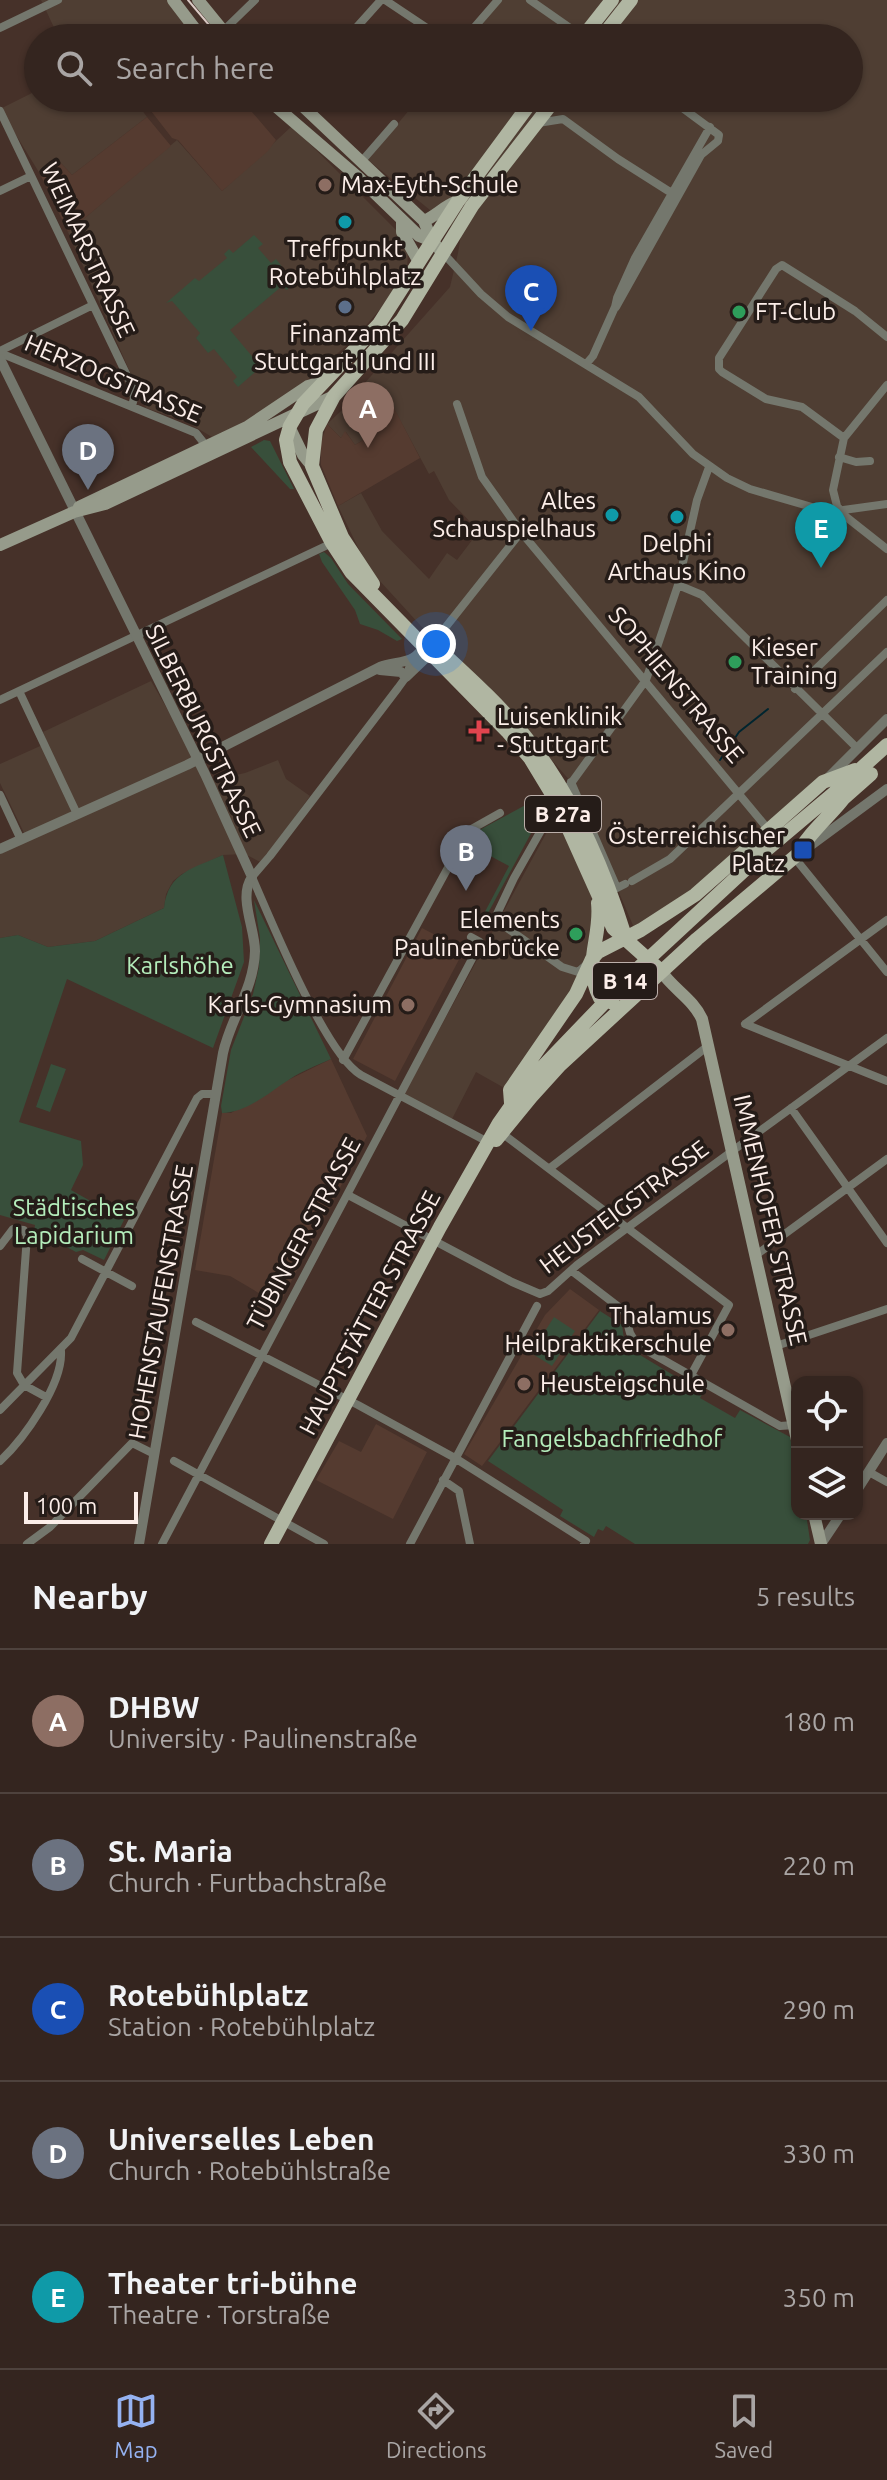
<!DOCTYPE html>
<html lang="en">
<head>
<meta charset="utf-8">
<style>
	:root { --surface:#34251f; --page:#3f312c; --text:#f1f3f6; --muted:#a9a5a4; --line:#4e423d; --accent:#95b2f1 }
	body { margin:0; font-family:Ubuntu,sans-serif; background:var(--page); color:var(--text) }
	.controls { position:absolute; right:24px; bottom:24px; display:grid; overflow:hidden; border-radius:16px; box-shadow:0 2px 6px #0004 }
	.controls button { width:72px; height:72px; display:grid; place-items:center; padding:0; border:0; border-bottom:2px solid var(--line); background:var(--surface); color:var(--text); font:40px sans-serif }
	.scale { position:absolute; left:24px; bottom:20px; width:114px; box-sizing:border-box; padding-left:8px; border:4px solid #fceee9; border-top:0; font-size:22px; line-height:28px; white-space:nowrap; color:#fceee9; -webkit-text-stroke:6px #251c18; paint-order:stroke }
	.you { position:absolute; left:436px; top:644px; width:28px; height:28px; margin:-20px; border:6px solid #fff; border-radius:50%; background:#1a73e8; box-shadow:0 0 0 12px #1a73e833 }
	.badge { display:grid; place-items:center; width:52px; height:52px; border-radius:50%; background:var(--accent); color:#fff; font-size:26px; font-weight:700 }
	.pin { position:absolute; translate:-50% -66px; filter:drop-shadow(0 2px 4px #0008) }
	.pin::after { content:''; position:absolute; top:42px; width:28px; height:24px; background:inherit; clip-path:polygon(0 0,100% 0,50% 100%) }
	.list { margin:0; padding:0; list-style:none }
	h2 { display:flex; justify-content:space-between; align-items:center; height:104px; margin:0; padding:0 32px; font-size:34px }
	h2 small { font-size:26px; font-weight:400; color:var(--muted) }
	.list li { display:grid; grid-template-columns:52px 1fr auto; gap:24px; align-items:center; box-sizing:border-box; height:144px; padding:0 32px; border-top:2px solid var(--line) }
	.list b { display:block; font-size:30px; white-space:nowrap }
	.list p { margin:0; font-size:26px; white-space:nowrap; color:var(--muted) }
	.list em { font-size:26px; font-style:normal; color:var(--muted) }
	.icon { flex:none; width:44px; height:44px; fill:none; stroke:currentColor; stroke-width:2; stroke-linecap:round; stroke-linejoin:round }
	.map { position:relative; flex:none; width:887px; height:1544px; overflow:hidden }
	.search { position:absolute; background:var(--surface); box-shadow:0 2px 6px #0004; left:24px; right:24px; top:24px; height:88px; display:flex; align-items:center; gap:20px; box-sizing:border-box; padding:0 28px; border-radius:44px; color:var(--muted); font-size:30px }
	.sheet { height:824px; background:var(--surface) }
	nav { display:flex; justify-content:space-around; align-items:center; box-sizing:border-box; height:112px; border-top:2px solid var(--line); background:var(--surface); font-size:22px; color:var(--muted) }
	nav a { display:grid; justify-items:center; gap:4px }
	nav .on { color:var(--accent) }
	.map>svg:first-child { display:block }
	.commercial { fill:#4f3e33 }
	.built { fill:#553b30 }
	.green { fill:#384f3b }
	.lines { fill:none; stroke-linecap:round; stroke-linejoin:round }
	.stream { stroke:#00252f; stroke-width:2 }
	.minor { stroke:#74776d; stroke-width:8 }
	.tertiary { stroke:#74776d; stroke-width:10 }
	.secondary { stroke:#969b8b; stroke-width:12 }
	.primary { stroke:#b0b6a2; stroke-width:14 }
	.tram { stroke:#dacac5; stroke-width:2 }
	.education-dot { fill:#8d6e63; stroke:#251c18; stroke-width:3 }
	.culture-dot { fill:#0f9aa8; stroke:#251c18; stroke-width:3 }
	.service-dot { fill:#5c6f8a; stroke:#251c18; stroke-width:3 }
	.leisure-dot { fill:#2e9e5b; stroke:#251c18; stroke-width:3 }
	.health-dot { fill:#e0444e; stroke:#251c18; stroke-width:3 }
	.transit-dot { fill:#1a4fb4; stroke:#251c18; stroke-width:3 }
	.labels { text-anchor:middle; stroke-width:7; stroke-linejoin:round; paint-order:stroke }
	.shield { fill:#251c18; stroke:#bcafaa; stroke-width:2 }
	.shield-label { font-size:22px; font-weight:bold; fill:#fceee9 }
	.poi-label { font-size:24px; fill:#fceee9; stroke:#251c18; text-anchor:start }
	.street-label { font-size:24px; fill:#fceee9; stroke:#251c18 }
	.park-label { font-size:24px; fill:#b4edbb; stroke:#251c18 }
</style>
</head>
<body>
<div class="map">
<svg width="887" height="1544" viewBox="0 0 887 1544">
	<rect width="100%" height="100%" fill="#463129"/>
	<path class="commercial" d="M41,0h132l23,33 -6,5h-131z
		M500,0h387v713l-54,54 -141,125 -57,38 -63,-147 -45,-51 -85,-83 -74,-81 -30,-62 23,-13 21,38 47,48 18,-26 10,7 22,-29 -30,-31 -15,-29 -5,3 -35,-65 -6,2 -14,-18 7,20 -12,4 -11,10 7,12 -10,6 -9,-13 -5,6 -14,-14 28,-26 8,-13 87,-98 8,-34 3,-18 -93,-75 51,-62h430v-60h-380z
		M38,90v8h95l14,19 -75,58 -14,-15 -18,14 -40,-65z
		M292,126l105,105 11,23 -1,15 -25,38 -27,31 -65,57 -67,39 -11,3 -25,-15 -41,-14 -78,-176 109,-92 45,51z
		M151,681l58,100 36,-8 33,-13 8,19 24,17 -48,67 -17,-9 -22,1 -41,19 -9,7 -7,13 -2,14 -69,33 -47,6 -30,-12 -18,3v-91l25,-12 -25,-52v-19l47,-21 -4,-11z
		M560,824l31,71 3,16 -2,28 -19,57 -65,94 -32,-18 -24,47 -48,-25 144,-264z"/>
	<path class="built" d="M141,98h99l36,42 -8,11 -46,40 -44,-51 -6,-2z
		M147,117l24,29 -103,86 -28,-58 18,-14 14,15z
		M378,391l9,20 7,-3 26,50 -82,48 -17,-41v-22l6,-19 14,14 4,-7 10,14 30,-18 -4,-6 3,-2 -10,-27z
		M422,928l42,22 -69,131 -42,-22z
		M331,1059l36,77 -86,165 -7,1 -44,-26 -35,-6 27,-157h9l55,-32z
		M570,1289l29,21 -117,156 -18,-12 81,-139z
		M376,1424l51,28 -34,67 -77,-39 23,-39 22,11z"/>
	<path class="green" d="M254,235l9,9 -5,4 13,15 5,-4 17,22 -6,9 -5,-4 -52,44 31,37 -23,20 -5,-6 4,-4 -23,-28 -6,4 -12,-15 4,-5 -28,-32 -6,2 29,-25 4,3 28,-23 -3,-4 5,-5 4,4z
		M264,440l6,1 24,48h-4l-39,-42z
		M324,552l7,6 17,26 54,55 -5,2 -19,-11 -18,-6 -5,-14 -33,-48 -3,-8z
		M531,802l12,9 -63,117 -3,-1 32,-61 -41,-22 5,-9 -1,-1z
		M223,855l19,72 2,35 -31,86 -146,-69 -48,143 62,19 2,24 -12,25 53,30 -20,40 -21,-10 -7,2 -42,-22 1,-5 -35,-10v-277l18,-3 30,12 47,-6 69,-33c4,-36 30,-40 59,-53z
		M254,900l77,159c-13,6 -29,12 -41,20 -19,12 -43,34 -68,34l-1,-7 10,-56 22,-56 6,-27 1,-29z
		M51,1064l15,5 -16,43 -14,-5z
		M600,1311l22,14 3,21 78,47 -3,5 35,20 5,-8 50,27 7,35v42h9l4,26 -2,4h-173l-29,-18 -3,5 -5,-2 -4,8 -34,-21 3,-6 -75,-49z
		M554,1317l21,14 -23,35 -21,-13z"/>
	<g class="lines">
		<path class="stream" d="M720,760l19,-28 29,-23"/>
		<path class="minor" d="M385,0l57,38
			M530,0l53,37
			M0,28l58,-28
			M223,31l32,-31
			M347,38l34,-38
			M465,38l33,-38
			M0,111l132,275 2,12 -2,8
			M538,123l25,-4 55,40 52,33
			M361,162l33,-38
			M0,191l31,-15
			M443,253l38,41 27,23 131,80 54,57 34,24 23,11 79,23 58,-8
			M616,307l85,-152 17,-14 1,-6 -50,-37
			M0,351l93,-46
			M0,353l196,80 11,14
			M587,363l6,-7 22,-49 2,-9 18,-40 75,-131
			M887,385l-43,53 -11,52 4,16 8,10 42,33
			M457,404l25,73 39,55 247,297
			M844,438l-42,-31 -36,-8 -44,-27 -3,-3v-11l57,-89 6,-4 73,46 32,26
			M839,457l17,5 14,-1
			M678,585l24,10 156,154
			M436,647l5,-14 80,-101
			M412,659l-6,18 -8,11 -128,168 -18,21c19,43 73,177 109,198l127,67
			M795,689l92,-89
			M19,691l58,123
			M0,700l332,-157
			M571,782l46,106 8,-4
			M564,793l82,-113 32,-95 19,-85 12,-33
			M0,795l21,45
			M556,804l-42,74 -18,38 4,7 62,44 16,5 8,-7
			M794,857l93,115
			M632,881l38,-22 217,-207
			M745,1024l142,-104
			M745,1024l142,57
			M343,1060l125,-229 32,-18
			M791,1108l96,135
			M503,1134l226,171 -39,72
			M550,1168l158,-122
			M348,1195l164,87 28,12 8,-3 29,-26 50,-37 260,-190
			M0,1246l13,-17 11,1 3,6 -10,137 7,12 22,12
			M756,1255l131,-96
			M82,1259l50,27
			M572,1271l52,40 6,22 7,12 143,81 14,-1
			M196,1322l162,83 97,53 131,83 -2,3
			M776,1346l111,-37
			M0,1410l71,-72 126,-240 5,-4h14
			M0,1461c24,-22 63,-77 61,-110
			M174,1461l150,83
			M869,1472l18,10
			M443,1480l16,11 11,53
			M27,1544l23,-17 82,-84 22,11
			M162,1544l311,-587 7,-15 -9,-5
			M410,1544l127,-238"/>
		<path class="tertiary" d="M0,359l205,415 47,103c-14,20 3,51 3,74 -1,38 -24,66 -32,102l-84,491
			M380,670l21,2 5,5 24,-23 -3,-15
			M828,778l59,-59
			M0,849l187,-84 193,-98c10,-4 25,-4 33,-9 8,-5 8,-10 17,-12
			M803,851l84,-62
			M857,1490l30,-47
			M821,1544l20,-30"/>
		<path class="secondary" d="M173,0l29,38
			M198,0l31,38
			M266,98l93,80 60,58 13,5
			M294,98l130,123 8,20 11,12
			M402,220v12l17,30
			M424,221c13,-6 20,-15 34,-20
			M288,424l15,31 9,11
			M79,507l168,-80 61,-41 17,-5
			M0,545l74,-33 31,-8 229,-108
			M661,971c12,18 32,28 41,48l95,421
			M814,1514l7,30"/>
		<path class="primary" d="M582,38l30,-38
			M601,38l30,-38
			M534,98l-76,103 -79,123 -76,80 -13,22 -4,14 4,22 42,81 19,29 156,159 23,27 26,43 57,127 48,43
			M373,584l-31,-47 -30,-71 4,-36 18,-34 68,-76 70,-114 84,-108
			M433,644c31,29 64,58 91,91 47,57 79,131 101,201
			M836,805l35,-31
			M598,903c4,35 -16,60 2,95l13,5
			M511,1103l-1,-13 66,-96 16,-35 6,-7 43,-22 54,-35 128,-113 32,-12
			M496,1140l35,-43 29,-32 137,-126 101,-85c7,-17 32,-38 45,-55
			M271,1544l169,-317 59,-104 29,-41 103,-107 133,-123 70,-59 53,-48"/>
		<path class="tram" d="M188,0l32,38
			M278,98l10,9"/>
	</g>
	<g class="education-dot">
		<circle cx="325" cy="185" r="8"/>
		<circle cx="408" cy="1005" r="8"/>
		<circle cx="728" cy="1330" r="8"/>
		<circle cx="524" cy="1384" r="8"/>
	</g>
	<g class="culture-dot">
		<circle cx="345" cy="222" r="8"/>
		<circle cx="612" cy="515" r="8"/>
		<circle cx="677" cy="517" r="8"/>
	</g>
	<circle class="service-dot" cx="345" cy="307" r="8"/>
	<g class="leisure-dot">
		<circle cx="739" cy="312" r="8"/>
		<circle cx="735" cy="662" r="8"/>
		<circle cx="576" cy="934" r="8"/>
	</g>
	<path class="health-dot" d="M475 719h8v8h8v8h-8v8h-8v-8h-8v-8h8z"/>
	<rect class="transit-dot" x="793" y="840" width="20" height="20" rx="4"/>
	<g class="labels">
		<g class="shield">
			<rect x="525" y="796" width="76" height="36" rx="6"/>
			<rect x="593" y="963" width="64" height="36" rx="6"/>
		</g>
		<g class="shield-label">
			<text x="563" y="822">B 27a</text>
			<text x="625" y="989">B 14</text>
		</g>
		<g class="poi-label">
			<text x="341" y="193">Max-Eyth-Schule</text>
			<text x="345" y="257" text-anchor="middle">Treffpunkt<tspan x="345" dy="28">Rotebühlplatz</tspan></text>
			<text x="755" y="320">FT-Club</text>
			<text x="345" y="342" text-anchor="middle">Finanzamt<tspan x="345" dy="28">Stuttgart I und III</tspan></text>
			<text x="596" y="509" text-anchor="end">Altes<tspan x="596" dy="28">Schauspielhaus</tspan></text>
			<text x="677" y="552" text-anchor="middle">Delphi<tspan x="677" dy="28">Arthaus Kino</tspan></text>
			<text x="751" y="656">Kieser<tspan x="751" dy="28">Training</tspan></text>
			<text x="497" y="725">Luisenklinik<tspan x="497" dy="28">- Stuttgart</tspan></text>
			<text x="785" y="844" text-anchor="end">Österreichischer<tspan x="785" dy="28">Platz</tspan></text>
			<text x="560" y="928" text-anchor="end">Elements<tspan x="560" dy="28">Paulinenbrücke</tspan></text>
			<text x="392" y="1013" text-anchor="end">Karls-Gymnasium</text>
			<text x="712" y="1324" text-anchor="end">Thalamus<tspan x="712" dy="28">Heilpraktikerschule</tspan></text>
			<text x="540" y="1392">Heusteigschule</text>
		</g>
		<g class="street-label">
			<text transform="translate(88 250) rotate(65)" y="8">WEIMARSTRASSE</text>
			<text transform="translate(113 379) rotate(23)" y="8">HERZOGSTRASSE</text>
			<text transform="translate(676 685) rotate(50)" y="8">SOPHIENSTRASSE</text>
			<text transform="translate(203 731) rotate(64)" y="8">SILBERBURGSTRASSE</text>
			<text transform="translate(624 1207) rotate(-37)" y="8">HEUSTEIGSTRASSE</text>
			<text transform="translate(770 1220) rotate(77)" y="8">IMMENHOFER STRASSE</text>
			<text transform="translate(304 1234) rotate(-62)" y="8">TÜBINGER STRASSE</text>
			<text transform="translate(161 1302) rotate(-80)" y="8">HOHENSTAUFENSTRASSE</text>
			<text transform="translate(370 1313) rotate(-62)" y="8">HAUPTSTÄTTER STRASSE</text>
		</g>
		<g class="park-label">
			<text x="180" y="974">Karlshöhe</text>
			<text x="74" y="1216">Städtisches<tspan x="74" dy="28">Lapidarium</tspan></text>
			<text x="612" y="1447">Fangelsbachfriedhof</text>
		</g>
	</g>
</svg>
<div class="controls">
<button><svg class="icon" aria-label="locate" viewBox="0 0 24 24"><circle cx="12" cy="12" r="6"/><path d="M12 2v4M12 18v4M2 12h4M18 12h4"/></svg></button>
<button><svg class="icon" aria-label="layers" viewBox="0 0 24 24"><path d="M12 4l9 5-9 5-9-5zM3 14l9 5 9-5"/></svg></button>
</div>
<div class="scale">100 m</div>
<div class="you"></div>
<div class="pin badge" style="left:368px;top:448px;background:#8d6e63">A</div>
<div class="pin badge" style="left:466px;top:891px;background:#6b7280">B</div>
<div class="pin badge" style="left:531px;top:331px;background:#1a4fb4">C</div>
<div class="pin badge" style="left:88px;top:490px;background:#6b7280">D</div>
<div class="pin badge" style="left:821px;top:568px;background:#0f9aa8">E</div>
<div class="search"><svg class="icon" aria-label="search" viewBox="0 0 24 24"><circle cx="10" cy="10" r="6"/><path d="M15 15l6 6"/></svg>Search here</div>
</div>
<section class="sheet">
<h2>Nearby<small>5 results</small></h2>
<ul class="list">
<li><span class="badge" style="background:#8d6e63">A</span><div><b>DHBW</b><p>University · Paulinenstraße</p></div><em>180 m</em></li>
<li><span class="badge" style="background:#6b7280">B</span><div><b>St. Maria</b><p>Church · Furtbachstraße</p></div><em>220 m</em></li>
<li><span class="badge" style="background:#1a4fb4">C</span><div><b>Rotebühlplatz</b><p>Station · Rotebühlplatz</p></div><em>290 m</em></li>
<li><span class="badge" style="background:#6b7280">D</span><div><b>Universelles Leben</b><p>Church · Rotebühlstraße</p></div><em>330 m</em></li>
<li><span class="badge" style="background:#0f9aa8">E</span><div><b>Theater tri-bühne</b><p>Theatre · Torstraße</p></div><em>350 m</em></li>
</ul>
</section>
<nav>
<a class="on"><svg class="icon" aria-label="map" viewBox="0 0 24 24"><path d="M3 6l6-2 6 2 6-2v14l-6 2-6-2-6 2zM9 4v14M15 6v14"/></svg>Map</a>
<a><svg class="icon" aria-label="directions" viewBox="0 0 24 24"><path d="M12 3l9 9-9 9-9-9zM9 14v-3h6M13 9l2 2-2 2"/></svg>Directions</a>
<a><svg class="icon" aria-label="saved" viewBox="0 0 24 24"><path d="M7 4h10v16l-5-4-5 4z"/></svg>Saved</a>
</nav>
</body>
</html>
